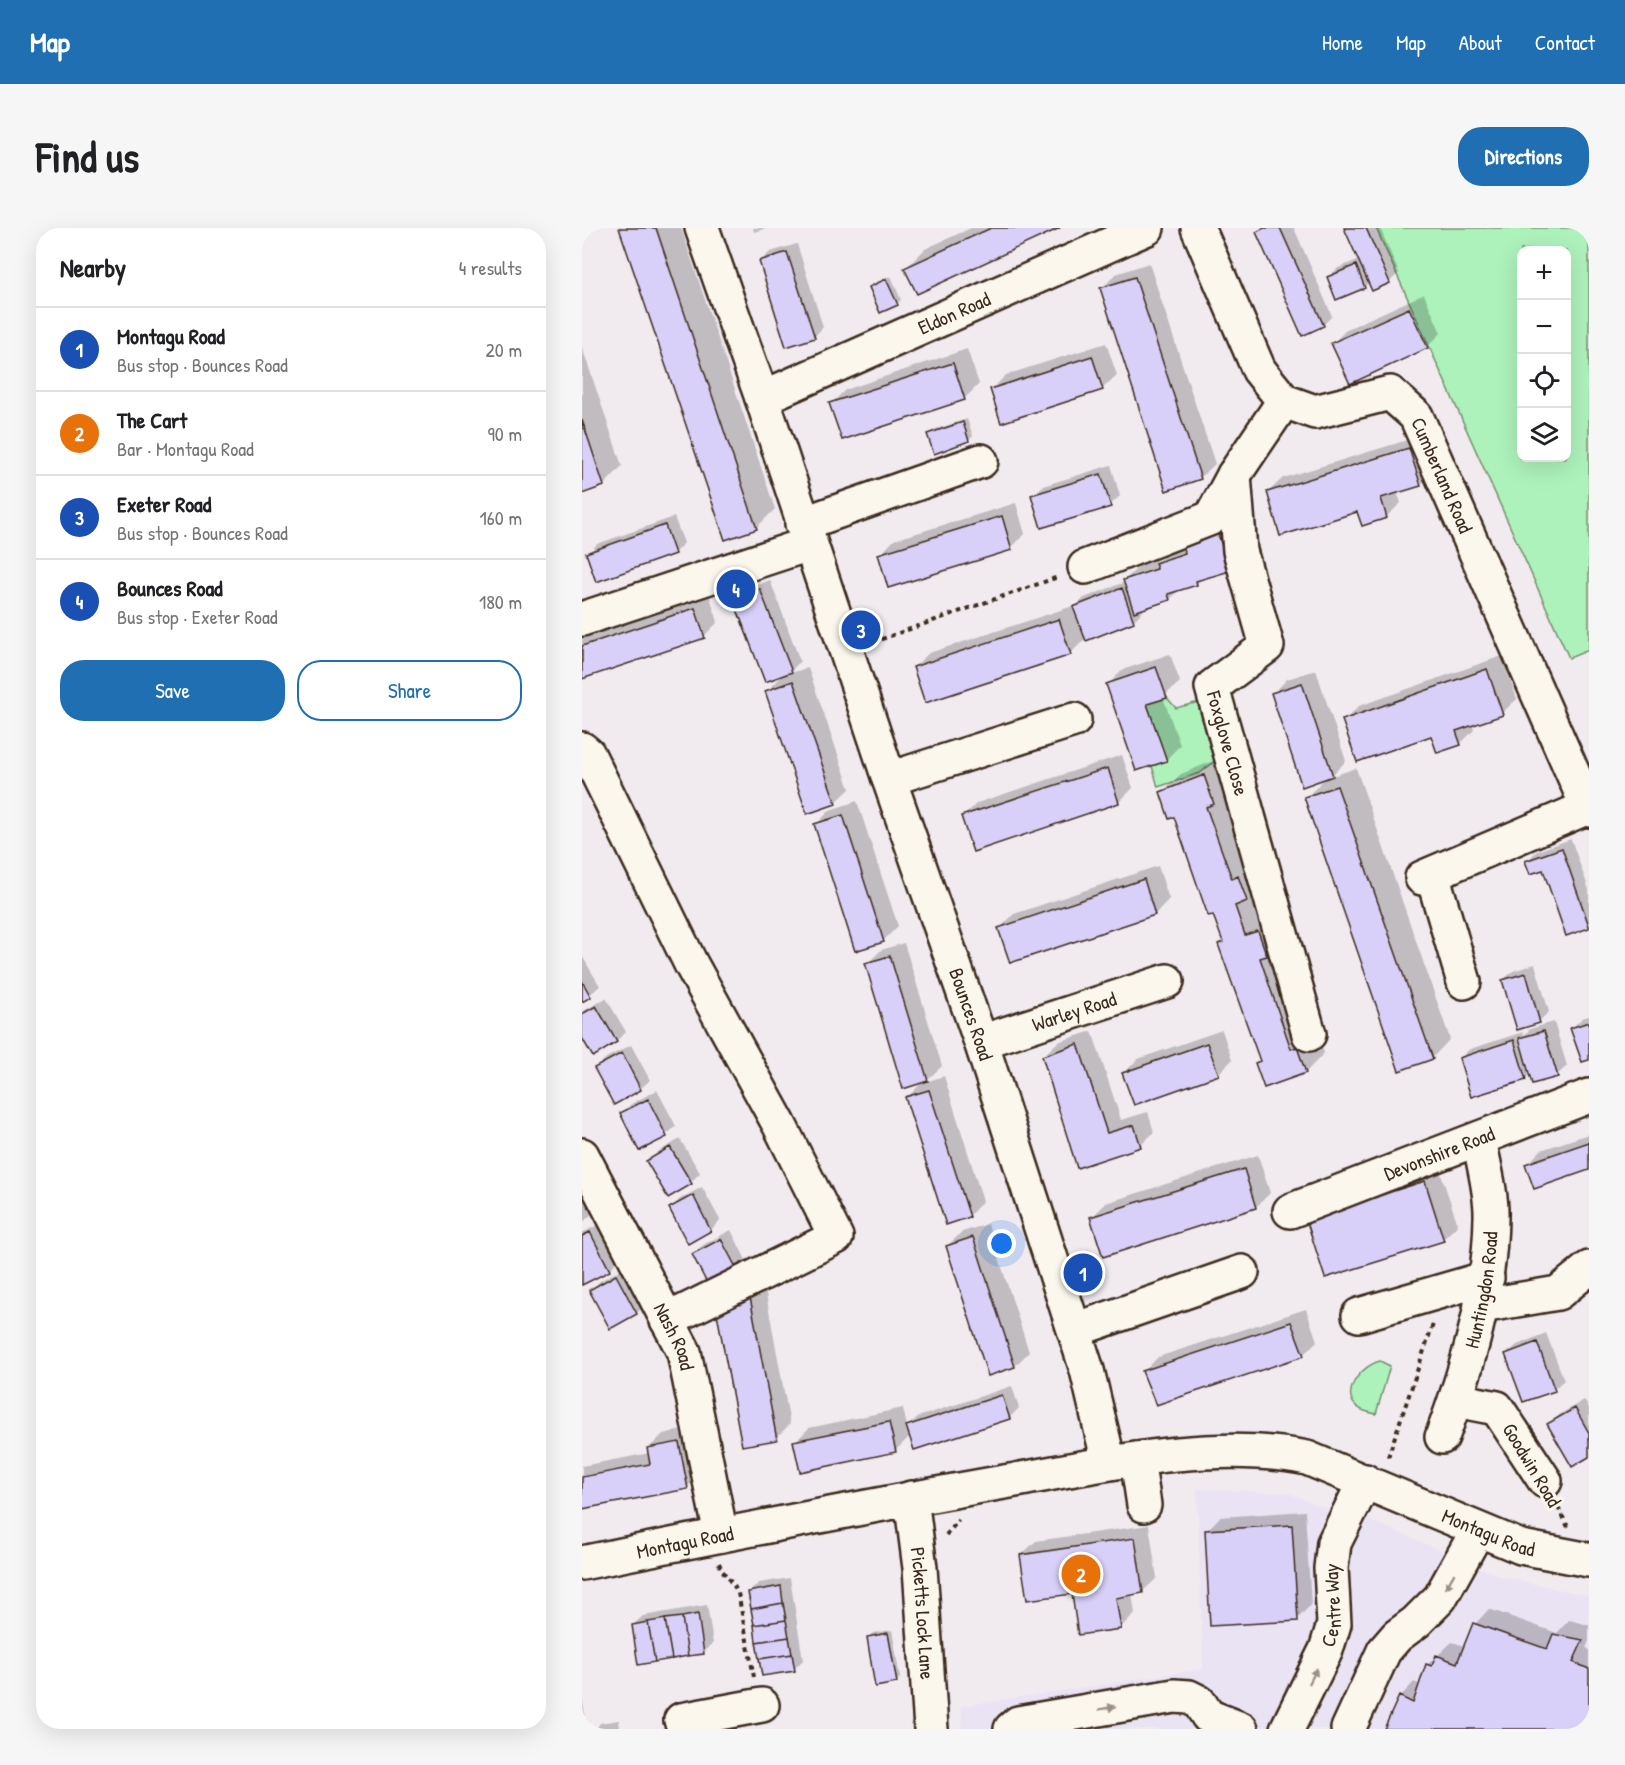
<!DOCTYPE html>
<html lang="en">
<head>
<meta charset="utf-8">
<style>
	:root { --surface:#fff; --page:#f6f6f6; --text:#202124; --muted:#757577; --line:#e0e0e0; --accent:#1f6fb2 }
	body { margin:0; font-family:"Patrick Hand",sans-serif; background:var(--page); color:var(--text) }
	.controls { position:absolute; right:18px; top:18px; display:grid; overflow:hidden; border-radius:12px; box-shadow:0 6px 24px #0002 }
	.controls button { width:54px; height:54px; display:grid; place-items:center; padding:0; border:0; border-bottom:2px solid var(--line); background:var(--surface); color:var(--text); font:30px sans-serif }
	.you { position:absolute; left:420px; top:1016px; width:21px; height:21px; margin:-15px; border:4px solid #fff; border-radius:50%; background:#1a73e8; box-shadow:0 0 0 9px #1a73e833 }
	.badge { display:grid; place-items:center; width:39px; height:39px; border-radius:50%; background:var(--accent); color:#fff; font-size:20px; font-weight:700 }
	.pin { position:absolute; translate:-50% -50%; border:3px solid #fff; box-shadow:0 2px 6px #0006 }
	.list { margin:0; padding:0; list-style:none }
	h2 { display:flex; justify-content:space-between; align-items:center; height:78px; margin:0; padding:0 24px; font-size:26px }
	h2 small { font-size:20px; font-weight:400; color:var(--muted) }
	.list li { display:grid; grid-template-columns:39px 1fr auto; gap:18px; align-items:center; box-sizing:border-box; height:84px; padding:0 24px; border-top:2px solid var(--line) }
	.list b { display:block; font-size:22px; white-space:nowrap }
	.list p { margin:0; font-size:20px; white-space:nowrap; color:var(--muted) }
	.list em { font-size:20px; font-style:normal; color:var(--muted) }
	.actions { display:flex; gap:12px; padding:18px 24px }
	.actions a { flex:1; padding:14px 0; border:2px solid var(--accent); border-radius:24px; text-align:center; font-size:21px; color:var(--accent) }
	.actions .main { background:var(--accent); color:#fff }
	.icon { flex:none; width:33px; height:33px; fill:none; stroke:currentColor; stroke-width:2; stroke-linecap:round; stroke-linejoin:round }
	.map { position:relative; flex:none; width:1007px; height:1501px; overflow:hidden; border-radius:24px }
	header { display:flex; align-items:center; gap:36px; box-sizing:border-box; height:84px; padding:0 30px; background:var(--accent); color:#fff }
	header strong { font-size:28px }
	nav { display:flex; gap:33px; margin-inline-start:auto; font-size:21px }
	.intro { display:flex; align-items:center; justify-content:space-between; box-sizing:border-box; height:144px; padding:0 36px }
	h1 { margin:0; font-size:42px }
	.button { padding:15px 27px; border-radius:24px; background:var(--accent); color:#fff; font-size:21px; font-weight:700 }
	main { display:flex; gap:36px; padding:0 36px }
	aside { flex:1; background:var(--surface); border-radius:24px; box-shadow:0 6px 24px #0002 }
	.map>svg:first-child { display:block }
	.built { fill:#eae3f3 }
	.green { fill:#adf1bb; stroke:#748e6c; stroke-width:1.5; fill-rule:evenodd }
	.shadow { fill:#0003 }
	.building { fill:#d9d0f9; stroke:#3b2a1e; stroke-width:1.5 }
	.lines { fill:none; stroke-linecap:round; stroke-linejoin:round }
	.minor-casing { stroke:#3b2a1e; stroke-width:38 }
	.major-casing { stroke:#3b2a1e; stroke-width:38 }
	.path { stroke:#3b2a1e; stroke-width:4; stroke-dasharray:4.5 4.5; stroke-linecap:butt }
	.minor { stroke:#fbf7ec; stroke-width:33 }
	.major { stroke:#fbf7ec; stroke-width:33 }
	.oneway { fill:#9b9085 }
	.labels { text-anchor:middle; stroke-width:6; stroke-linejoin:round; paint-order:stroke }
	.street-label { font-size:20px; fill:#3b2a1e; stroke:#fbf7ec }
</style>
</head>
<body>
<header>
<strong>Map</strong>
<nav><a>Home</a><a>Map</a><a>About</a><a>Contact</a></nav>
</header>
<div class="intro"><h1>Find us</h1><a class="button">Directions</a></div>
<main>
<aside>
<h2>Nearby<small>4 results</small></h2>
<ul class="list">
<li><span class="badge" style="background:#1a4fb4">1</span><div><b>Montagu Road</b><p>Bus stop · Bounces Road</p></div><em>20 m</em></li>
<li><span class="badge" style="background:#e8710a">2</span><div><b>The Cart</b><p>Bar · Montagu Road</p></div><em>90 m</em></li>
<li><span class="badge" style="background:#1a4fb4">3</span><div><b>Exeter Road</b><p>Bus stop · Bounces Road</p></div><em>160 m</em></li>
<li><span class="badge" style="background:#1a4fb4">4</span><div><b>Bounces Road</b><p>Bus stop · Exeter Road</p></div><em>180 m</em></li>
</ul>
<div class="actions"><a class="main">Save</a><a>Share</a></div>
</aside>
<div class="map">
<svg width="1007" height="1501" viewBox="0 0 1007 1501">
	<rect width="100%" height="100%" fill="#f1ebf0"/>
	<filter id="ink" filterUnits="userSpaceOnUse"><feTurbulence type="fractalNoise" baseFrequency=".0167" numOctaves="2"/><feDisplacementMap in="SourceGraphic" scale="12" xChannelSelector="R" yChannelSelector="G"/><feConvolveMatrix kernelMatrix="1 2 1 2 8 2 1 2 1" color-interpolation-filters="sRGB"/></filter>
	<g filter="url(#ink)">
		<path class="built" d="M615,1261l91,4 32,13 62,19 117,51 90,20v133h-626l-2,-23 242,-37z"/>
		<path class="green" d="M794,0h213v422l-20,8zM984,22v208h-45v-208z
			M585,470l9,10 19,-5 10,1 20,49 -25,20 -42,14 -6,-21 14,-5 -19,-57z
			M798,1133l10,5 -14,48c-4,-1 -10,-2 -14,-4 -26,-13 -2,-44 18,-49z"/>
		<path class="shadow" d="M39,0h60l94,281 -19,19z
			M171,0h14l-13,4z
			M389,0h86l-151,40 19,-19z
			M680,0h32l38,88 -9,9 -65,-93z
			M764,0h34l19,45 -10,9h-20l-5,5 -35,-10 9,-9 22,-9z
			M215,16l26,83 -9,10 -54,-75 10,-10z
			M567,35l66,201 -15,14 -98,-190 14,-14z
			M309,48l10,24 -4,4 -26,-17 4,-4z
			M842,66l17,39 -14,14 -94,-4 14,-14z
			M524,115l11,32 -15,14h-110l14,-14z
			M0,119l40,119 -18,19 -22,7z
			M385,121l12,35 -14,14 -123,40 -11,-34 14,-14z
			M385,191l6,17 -4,4 -40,-5 4,-5z
			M842,207l11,35 -15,15 -23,7 4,11 -15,14 -118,-25 15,-14z
			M529,237l9,31 -10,9 -77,-10 10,-9z
			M434,275l9,31 -14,14 -131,7 14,-15z
			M92,289l10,26 -10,10 -86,1 9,-10z
			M650,293l11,34 -41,23 -5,6 -17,5 -10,10 -28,9 1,3 -9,9 -48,18 -16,16 -156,13 15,-14 144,-47 1,2 10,-10 41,-16v-2l14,-14 22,-7 10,-10z
			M188,352l30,81 -9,10 -56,-72 10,-9z
			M127,366l9,28 -14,14 -122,42v-40z
			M588,426l10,28 -17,15 17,48 -14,15 -58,-75 14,-15z
			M920,428l15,43 -15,14 -30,11 2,6 -14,14 -28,-10 -88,-13 15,-15z
			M226,440l42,121 -15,14 -69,-111 17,-17z
			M734,442l30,91 -16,16 26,-9 94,271 -18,19 -126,-260 20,-21 -53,-83 14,-15z
			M540,527l11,33 -14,14 -145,48 -11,-33 14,-14z
			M641,529l101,296 -18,19 -49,-9 4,-4 -41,-114 4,-4 -49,-125 -13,-24 19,-18z
			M275,573l41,125 -15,15 -67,-116 14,-15z
			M989,611l18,51v36l-22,8 -23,-66 -17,-7 10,-10z
			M576,638l11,33 -14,15 -155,14 14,-14z
			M322,715l38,123 -17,16 19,-6 39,125 -14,15 -62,-118 16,-17 -56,-117 14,-14z
			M0,728l18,30 -18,15z
			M953,736l14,48 -10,9 -36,-41 10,-9z
			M24,770l20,34 -10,9 -34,-5v-24z
			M1007,788v42l-17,-30 10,-10z
			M972,794l13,44 -10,9 -26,-2 -5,5 -54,17 -12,-37 10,-9 53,-17 1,3 6,-6z
			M640,802l10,30 -14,14 -94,-1 14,-14z
			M510,803l29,89 27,-8 6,20 -14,14 -62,20 -35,-110 15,-14z
			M49,817l19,35 -10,9 -44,-21 10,-10z
			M75,862l19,36 -10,9 -26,14 -18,-36 9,-9z
			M1007,906v34l-62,-3 14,-15z
			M98,911l20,34 -9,9 -43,-20 10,-10z
			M676,927l12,38 -14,14 -164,10 14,-14z
			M857,940l19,57 -15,14 -135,-19z
			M120,959l18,33 -9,10 -22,12 -18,-34 9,-9z
			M0,965l12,19 -12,11z
			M18,996l18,36 -9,10 -27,11v-48z
			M406,996l41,128 -14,14 -68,-120 15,-14z
			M149,1002l18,36 -9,9 -47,-21 10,-9z
			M43,1039l21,37 -9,9 -26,14 -21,-36 10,-10z
			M182,1055l26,141 -14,14 -59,-134z
			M724,1081l11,32 -14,14 -159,17 14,-15z
			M964,1105l18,47 -10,9 -47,-35 10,-9z
			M430,1158l7,22 -9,9 -95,31 -4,-13 -16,16 -100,-9 14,-14 94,-20 4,19 11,-10z
			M1002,1172l5,8v47l-40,-31 10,-9z
			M111,1200l9,45 -15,14 -105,20v-41l68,-13 -1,-5 14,-14z
			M723,1283l6,94 -14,14 -91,-88 14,-14z
			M567,1297l8,53 -15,14 -10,2 3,19 -15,15 -99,-73 15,-14z
			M208,1350l13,82 -9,9 -45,-77 10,-9z
			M125,1377l6,38 -9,9 -71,-27 10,-9z
			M907,1381l68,24 12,-13 20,5v16l-3,7 3,1v80h-204l15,-32 14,-15 6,3 7,-20 25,-23 13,4 10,-22z
			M310,1402l8,48 -4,4 -28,-45 5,-4z
			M0,1470l3,16 -3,3z
			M37,1492l1,9h-24l4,-6z"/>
		<path class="building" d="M37,0h37l101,301 -32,11z
			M409,0h69l-143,66 -13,-26z
			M682,0h16l44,98 -22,10 -46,-104z
			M762,0h22l24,55 -18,8z
			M205,24l28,86 -29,9 -27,-86z
			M774,37l9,23 -29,12 -9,-23z
			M553,49l66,202 -35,12 -66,-203z
			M304,51l12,26 -18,8 -11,-26z
			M827,80l19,40 -78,36 -19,-41z
			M510,128l11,34 -102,33 -11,-34z
			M371,135l12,37 -123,40 -13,-37z
			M0,192l22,66 -22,8z
			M381,194l6,19 -35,13 -7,-20z
			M827,220l12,38 -40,12 6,20 -25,8 -5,-14 -77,24 -13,-44z
			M519,246l10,33 -70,21 -10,-33z
			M420,288l10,34 -124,38 -10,-34z
			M83,297l10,29 -79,28 -10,-29z
			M636,306l12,37 -34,10 1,4 -29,9 2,6 -36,12 -11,-32 34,-11 -2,-6 30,-10 -2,-8z
			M540,360l12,34 -48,19 -13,-34z
			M178,361l32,83 -27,10 -32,-83z
			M113,380l10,30 -123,41v-33z
			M477,391l12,36 -146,48 -12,-36z
			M574,439l11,31 -20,6 20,57 -31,10 -30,-87z
			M905,441l16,46 -47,16 5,14 -24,8 -6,-17 -74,26 -15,-42z
			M211,453l43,123 -29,10 -42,-123z
			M720,455l31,93 -31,11 -31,-94z
			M526,540l11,35 -146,49 -12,-36z
			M622,547l10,29 -8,3 26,72 6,-3 9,25 -12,5 10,29 13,-4 9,25 -7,2 31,91 6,-2 9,26 -42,15 -9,-25 5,-2 -42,-117 5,-2 -10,-27 -5,1 -34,-99 -5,2 -9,-27z
			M755,558l96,273 -34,12 -95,-274z
			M261,587l41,127 -29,9 -41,-127z
			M980,620l27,78v2l-23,8 -23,-66 -13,4 -5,-13z
			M562,651l11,36 -145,48 -12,-35z
			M308,728l38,125 -25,8 -38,-126z
			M944,745l14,50 -23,7 -15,-50z
			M0,753l9,16 -9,5z
			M14,778l21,36 -24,15 -11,-19v-24z
			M1007,794v38l-7,2 -12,-34z
			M962,803l14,46 -26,7 -13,-46z
			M932,812l12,40 -55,17 -12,-39z
			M625,815l12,32 -85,30 -12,-32z
			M496,816l29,89 27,-8 7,22 -64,21 -35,-112z
			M40,825l19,37 -27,15 -20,-37z
			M347,862l41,127 -24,8 -41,-128z
			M66,871l19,38 -28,14 -19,-38z
			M1007,914v28l-55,19 -9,-25z
			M88,919l22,37 -24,14 -22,-37z
			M662,941l12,39 -153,49 -13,-40z
			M843,953l19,60 -119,37 -19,-59z
			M111,967l18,36 -23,13 -19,-36z
			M8,1004l20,39 -28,14v-49z
			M391,1009l42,130 -27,9 -42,-130z
			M139,1011l20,38 -28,18 -21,-41z
			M34,1047l21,39 -27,15 -21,-39z
			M168,1069l27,143 -35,6 -27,-143z
			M709,1094l13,34 -148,49 -14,-34z
			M955,1114l18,49 -32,11 -18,-48z
			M420,1167l8,24 -96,31 -8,-24z
			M993,1180l14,25v24l-17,10 -25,-43z
			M307,1194l7,30 -96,20 -7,-31z
			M97,1214l9,47 -106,20v-32l68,-13 -3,-16z
			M710,1297l6,96 -88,5 -5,-96z
			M553,1310l8,55 -27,5 5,31 -43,6 -6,-41 -45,6 -7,-45z
			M199,1358l2,17 -32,6 -3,-17z
			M201,1375l3,17 -32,5 -3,-16z
			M116,1386l6,40 -16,2 -6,-39z
			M100,1389l6,39 -16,3 -7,-40z
			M83,1391l7,40 -17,3 -7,-40z
			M204,1392l3,17 -33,5 -2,-17z
			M66,1394l7,40 -17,3 -6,-40z
			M891,1395l74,26 6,-15 30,6 -10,22 16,7v60h-205l15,-33 14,7 13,-39 6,2 4,-11 21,8z
			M306,1405l9,50 -22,4 -8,-50z
			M207,1409l3,17 -33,5 -3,-17z
			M210,1426l3,17 -33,5 -3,-17z"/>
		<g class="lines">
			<g class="minor-casing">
				<g id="minor">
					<path id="s1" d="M120,0l60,170 127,381 92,263 106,328 22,93"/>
					<path id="s2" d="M616,0l61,142 25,31 31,11 75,-19 26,23 173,394"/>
					<path id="s3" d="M180,170l385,-170"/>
					<path id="s4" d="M652,247l6,76 27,95 -55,41 97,347"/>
					<path d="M220,296l179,-63"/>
					<path d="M503,339l126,-49 23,-43 50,-74"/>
					<path d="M0,391l227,-75"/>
					<path d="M0,521l6,5 103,210 88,160 57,113 -169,83"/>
					<path d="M307,551l185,-59"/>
					<path d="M850,646l32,108"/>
					<path d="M840,650l166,-71"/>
					<path id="s5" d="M399,814l186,-61"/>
					<path id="s6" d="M0,927l102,197 37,183"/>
					<path id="s7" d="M708,983l299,-115"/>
					<path d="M899,1078l77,-13 31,-25"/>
					<path d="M777,1087l128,-37"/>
					<path d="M493,1102l167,-58"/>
					<path d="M874,1172l41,8 48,73"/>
					<path id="s8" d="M860,1209c26,-70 48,-145 49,-220 1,-23 -8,-55 -12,-78"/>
					<path d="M555,1231l7,46"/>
					<path id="s9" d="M329,1270l9,70 11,161"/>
					<path d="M99,1492l81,-15"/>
					<path d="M429,1501l7,-6 156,-27 15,1 10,5 9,14 33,13"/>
					<path id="s10" d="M705,1501l39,-79 8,-26 -3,-56 3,-25 31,-62"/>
					<path d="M766,1501l36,-78 13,-15 19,-14 24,-24 38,-68"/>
				</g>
			</g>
			<g class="major-casing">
				<g id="major">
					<path id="s11" d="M0,1335c143,-29 285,-57 428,-82 94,-17 204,-42 297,-23l214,89 68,13"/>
				</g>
			</g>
			<path class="path" d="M291,414l185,-65
				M806,1229l45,-133
				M976,1279l10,20
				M364,1307l13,-15
				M137,1335c4,12 14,19 19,30l16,84"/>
			<use href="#minor" class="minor"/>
			<use href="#major" class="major"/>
		</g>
		<defs><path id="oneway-solid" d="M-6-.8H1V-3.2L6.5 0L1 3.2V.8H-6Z" transform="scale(1.5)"/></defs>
		<g class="oneway">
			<use href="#oneway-solid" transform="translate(868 1353) rotate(120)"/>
			<use href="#oneway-solid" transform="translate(731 1448) rotate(-64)"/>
			<use href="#oneway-solid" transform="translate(525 1480) rotate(-10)"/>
		</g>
	</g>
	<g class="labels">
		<g class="street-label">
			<text dy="7" stroke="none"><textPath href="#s3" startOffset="210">Eldon Road</textPath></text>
			<text dy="7" stroke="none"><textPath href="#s2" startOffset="404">Cumberland Road</textPath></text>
			<text dy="7" stroke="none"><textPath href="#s4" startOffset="302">Foxglove Close</textPath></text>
			<text dy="7" stroke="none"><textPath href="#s5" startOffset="98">Warley Road</textPath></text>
			<text dy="7" stroke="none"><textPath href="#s1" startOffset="831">Bounces Road</textPath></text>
			<text dy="7" stroke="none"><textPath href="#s7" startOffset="160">Devonshire Road</textPath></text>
			<text dy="7" stroke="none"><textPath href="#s8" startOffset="153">Huntingdon Road</textPath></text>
			<text dy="7" stroke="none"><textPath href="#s6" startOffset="204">Nash Road</textPath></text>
			<text transform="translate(950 1237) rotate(59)" y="7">Goodwin Road</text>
			<text dy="7" stroke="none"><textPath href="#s11" startOffset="932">Montagu Road</textPath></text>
			<text dy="7" stroke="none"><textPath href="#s11" startOffset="105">Montagu Road</textPath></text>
			<text dy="7" stroke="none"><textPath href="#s10" startOffset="134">Centre Way</textPath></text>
			<text dy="7" stroke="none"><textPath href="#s9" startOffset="116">Picketts Lock Lane</textPath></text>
		</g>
	</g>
</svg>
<div class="controls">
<button>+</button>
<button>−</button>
<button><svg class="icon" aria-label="locate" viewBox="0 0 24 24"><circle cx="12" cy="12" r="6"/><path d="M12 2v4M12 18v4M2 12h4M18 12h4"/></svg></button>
<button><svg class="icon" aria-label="layers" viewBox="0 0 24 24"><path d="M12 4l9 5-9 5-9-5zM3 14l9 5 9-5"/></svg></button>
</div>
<div class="you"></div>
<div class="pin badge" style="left:501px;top:1045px;background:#1a4fb4">1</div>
<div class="pin badge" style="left:499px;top:1346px;background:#e8710a">2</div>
<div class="pin badge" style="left:279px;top:402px;background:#1a4fb4">3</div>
<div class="pin badge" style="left:154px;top:361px;background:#1a4fb4">4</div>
</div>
</main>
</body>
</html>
